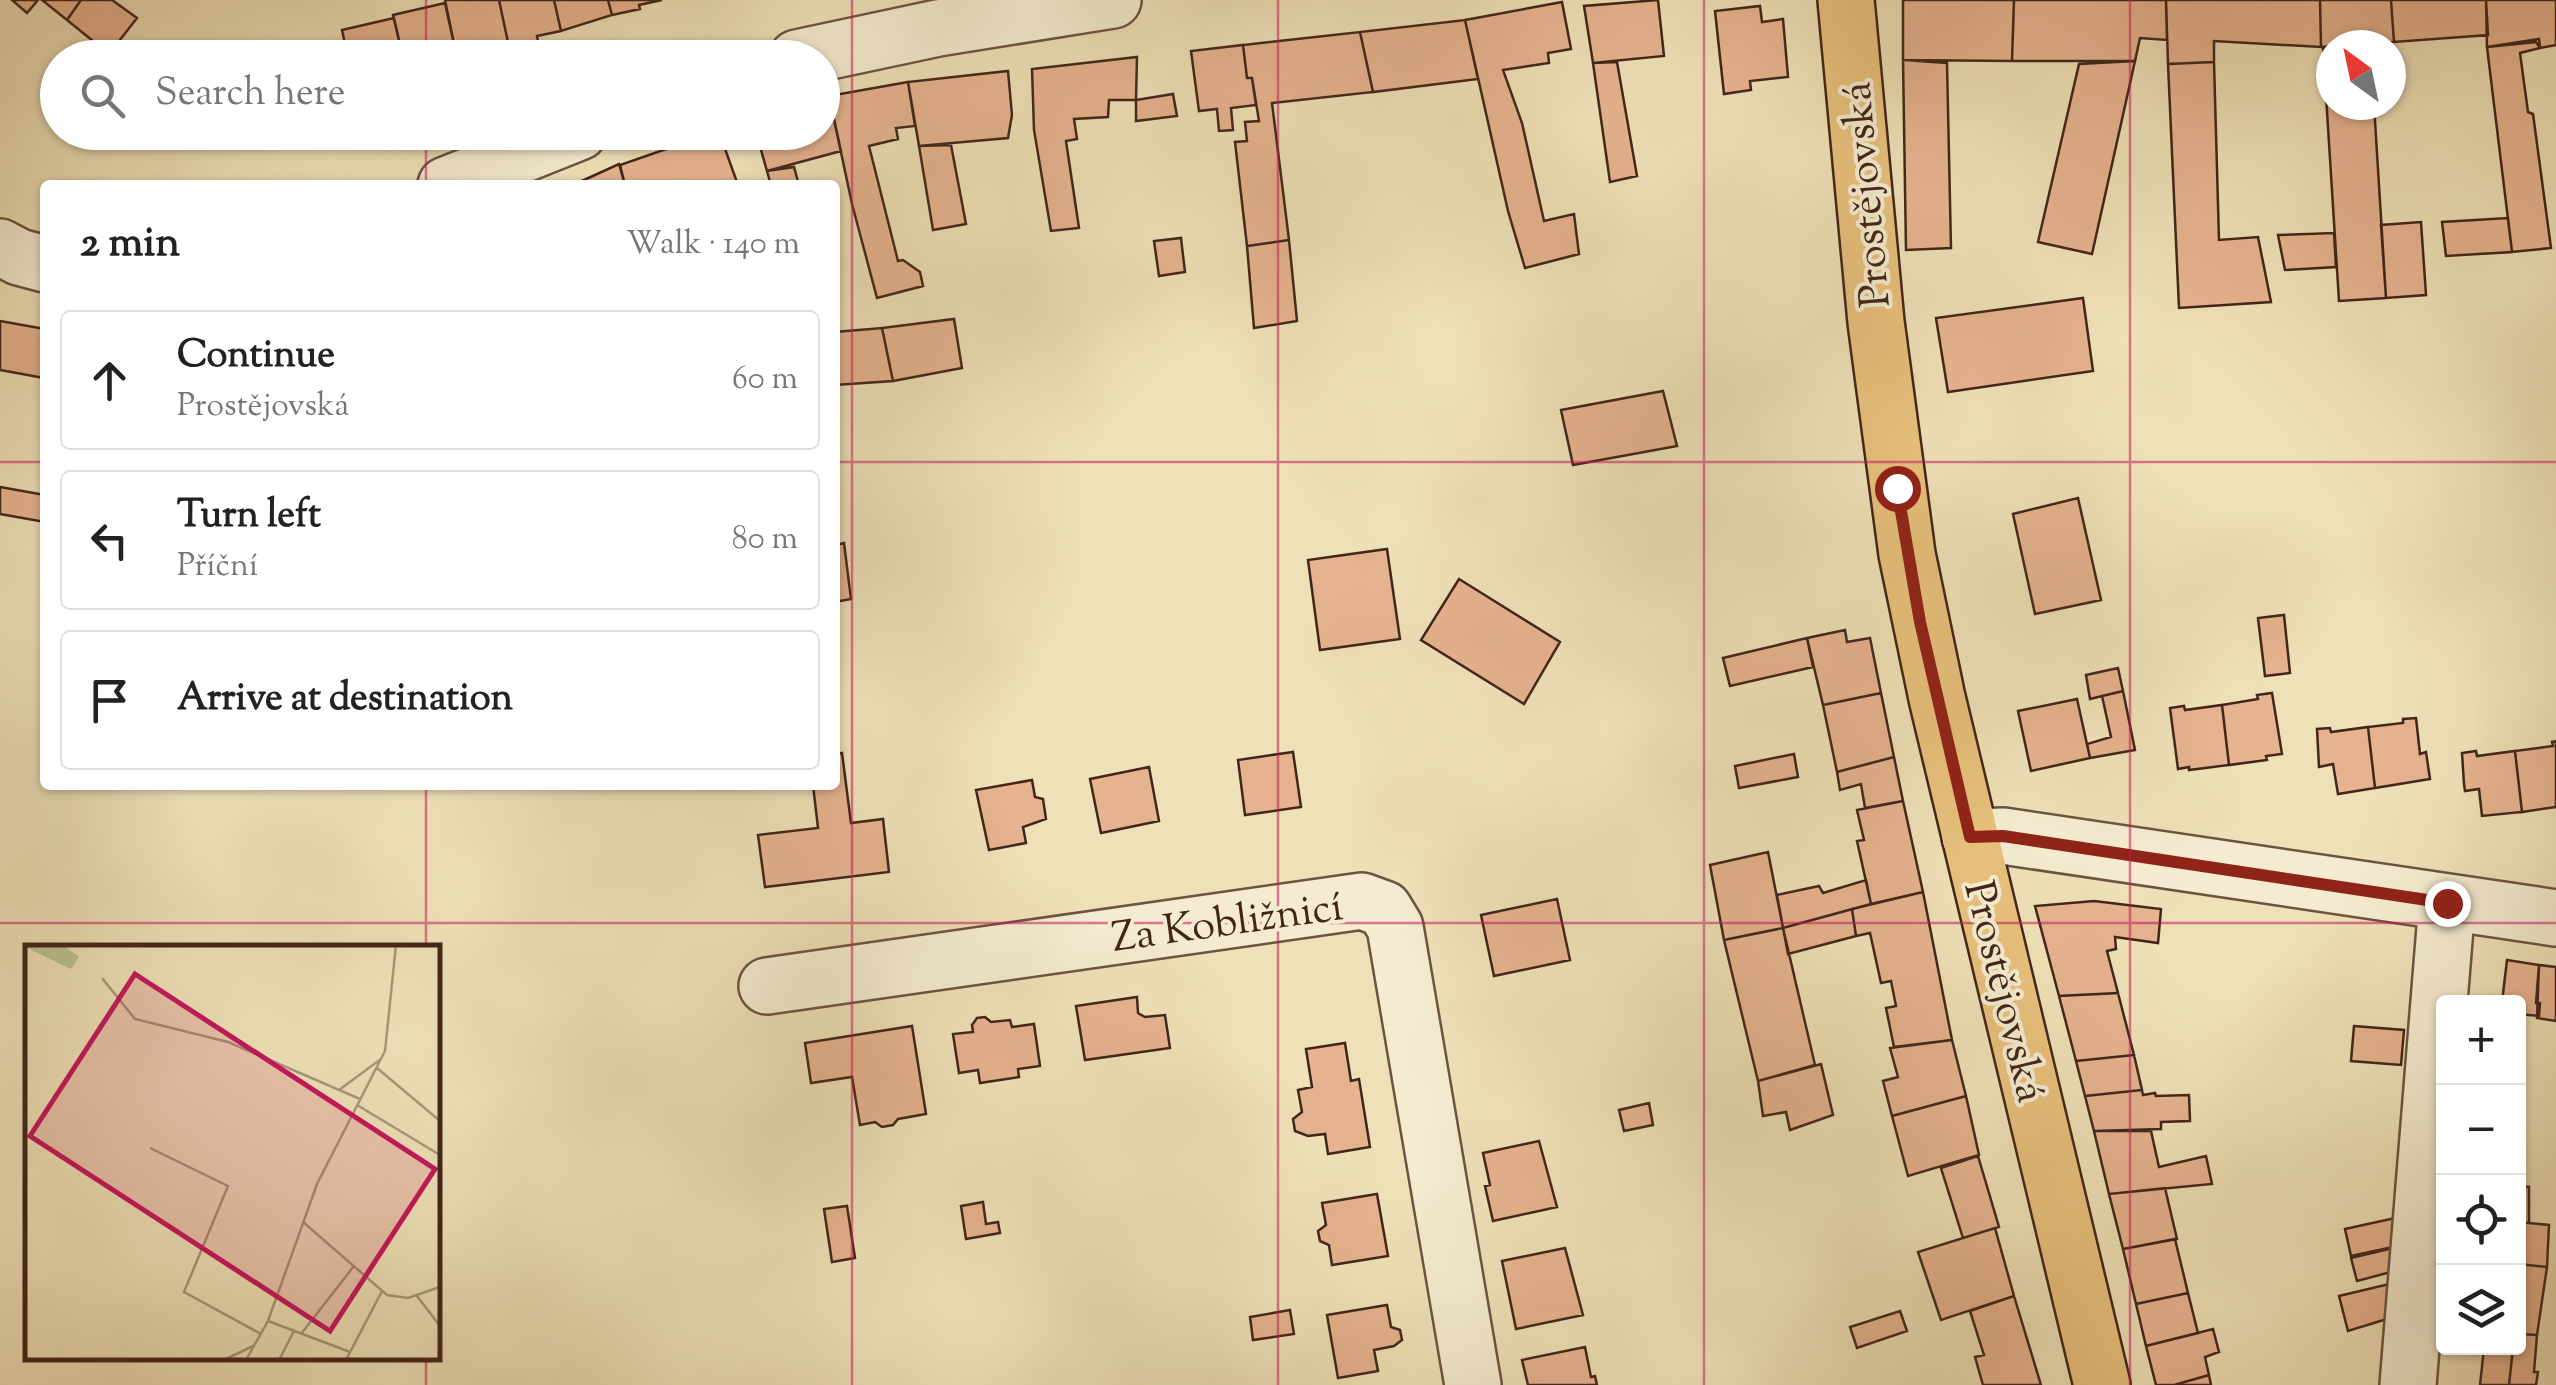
<!DOCTYPE html>
<html lang="en">
<head>
<meta charset="utf-8">
<style>
	:root { --surface:#fff; --page:#f2f2f2; --text:#222; --muted:#767676; --line:#e0e0e0 }
	body { margin:0; font-family:"Sorts Mill Goudy",serif; background:var(--page); color:var(--text) }
	.controls { position:absolute; right:30px; bottom:30px; display:grid; overflow:hidden; border-radius:10px; box-shadow:0 2px 8px #0004 }
	.controls button { width:90px; height:90px; display:grid; place-items:center; padding:0; border:0; border-bottom:2px solid var(--line); background:var(--surface); color:var(--text); font:50px sans-serif }
	.compass { position:absolute; left:2316px; top:30px; width:90px; height:90px; border-radius:50%; background:var(--surface); box-shadow:0 2px 8px #0004; rotate:327deg }
	.stop { position:absolute; width:30px; height:30px; margin:-22px; border:8px solid #8f2418; border-radius:50%; background:#fff }
	.stop.end { background:#8f2418; border-color:#fff; box-shadow:0 2px 10px #0008 }
	.list { margin:0; padding:0; list-style:none }
	h2 { display:flex; justify-content:space-between; align-items:center; height:130px; margin:0; padding:0 40px; font-size:42px }
	h2 small { font-size:32px; font-weight:400; color:var(--muted) }
	.list li { display:grid; grid-template-columns:65px 1fr auto; gap:30px; align-items:center; box-sizing:border-box; height:140px; margin:0 20px 20px; padding:0 20px; border:2px solid var(--line); border-radius:10px }
	.list b { display:block; font-size:38px; white-space:nowrap }
	.list p { margin:0; font-size:32px; white-space:nowrap; color:var(--muted) }
	.list em { font-size:32px; font-style:normal; color:var(--muted) }
	.icon { flex:none; width:55px; height:55px; fill:none; stroke:currentColor; stroke-width:2; stroke-linecap:round; stroke-linejoin:round }
	.map { position:relative; flex:none; width:2556px; height:1385px; overflow:hidden }
	.search { position:absolute; background:var(--surface); box-shadow:0 2px 8px #0004; left:40px; top:40px; width:800px; height:110px; display:flex; align-items:center; gap:25px; box-sizing:border-box; padding:0 35px; border-radius:55px; color:var(--muted); font-size:38px }
	.panel { position:absolute; background:var(--surface); box-shadow:0 2px 8px #0004; left:40px; top:180px; width:800px; height:610px; border-radius:10px }
	.map>svg:first-child { display:block }
	.building { fill:#e5b38f; stroke:#422619; stroke-width:2.5 }
	.lines { fill:none; stroke-linecap:round; stroke-linejoin:round }
	.minor-casing { stroke:#6d5440; stroke-width:60 }
	.major-casing { stroke:#422619; stroke-width:60 }
	.minor { stroke:#f4ebd0; stroke-width:55 }
	.major { stroke:#e7c07c; stroke-width:55 }
	.route { stroke:#8f2418; stroke-width:12 }
	.grid { fill:none; stroke:#c2185b; stroke-width:2.5; stroke-opacity:0.55 }
	.labels { text-anchor:middle; stroke-width:8; stroke-linejoin:round; paint-order:stroke }
	.street-label { font-size:42px; fill:#422619; stroke:#f4ebd0 }
	.inset-road { fill:none; stroke:#a99678; stroke-width:2.5 }
	.view { fill:#c2185b; fill-opacity:0.15; stroke:#c2185b; stroke-width:5 }
	.inset-edge { fill:none; stroke:#422619; stroke-width:5 }
</style>
</head>
<body>
<div class="map">
<svg width="2556" height="1385" viewBox="0 0 2556 1385">
	<rect width="100%" height="100%" fill="#eee0b7"/>
	<filter id="stains"><feTurbulence type="fractalNoise" baseFrequency=".002" numOctaves="4"/><feColorMatrix values="0 0 0 0 .2 0 0 0 0 .09 0 0 0 0 .02 0 0 0 .5 -.17"/></filter>
	<radialGradient id="worn" r=".72"><stop offset=".6" stop-color="#630" stop-opacity="0"/><stop offset="1" stop-color="#630" stop-opacity=".3"/></radialGradient>
	<path class="building" d="M12,0h26l-11,13z
		M42,0h39l-14,20z
		M81,0h31l25,18 -28,36 -42,-34z
		M445,0h54l10,47 -24,6 -2,5h-26z
		M499,0h55l7,31 -24,5 1,5 -29,6z
		M554,0h54l4,15 -51,16z
		M608,0h54l-23,5 1,4 -28,6z
		M1658,0l6,56 -71,7 -9,-57z
		M1903,0h111l-2,61 -109,-1z
		M2014,0h152l1,40 -27,-2 -5,23h-123z
		M2166,0h154l1,47 -107,-6v21l-46,2z
		M2320,0h71l3,42 -73,5z
		M2391,0h95l2,35 -94,7z
		M2486,0h70v45l-16,3 -1,-9 -52,8z
		M1562,2l9,47 -23,4 1,10 -46,7 19,53 22,98 30,-7 5,40 -54,14 -17,-57 -43,-191z
		M445,3l12,55h-54l-10,-43z
		M1760,6l2,16 21,-3 5,58 -38,4 1,9 -27,4 -9,-83z
		M394,18l9,40h-55l-6,-28z
		M1465,20l13,59 -105,13 -13,-60z
		M1360,32l13,60 -101,11 17,137 -42,6 -12,-104 12,-1 -2,-19 14,-1 -7,-43h-5l-4,-33z
		M2536,42l4,6 -20,5 8,59 5,2 18,134 -39,4 -25,-205z
		M1243,45l4,33h5l4,27 -25,3 2,22 -14,1 -2,-22 -18,2 -8,-60z
		M2331,47v58h43l12,193 -47,3 -16,-253z
		M1137,57l-1,43h-27l-1,17 -34,2 3,20 -11,2 13,87 -28,3 -17,-101 -2,-61z
		M1903,60l44,3 4,185 -45,2z
		M2135,61l-43,193 -54,-12 41,-178z
		M1617,62l20,114 -27,6 -17,-119z
		M2214,62l5,178 39,-3 13,65 -92,6 -11,-244z
		M1008,71l4,44 -4,23 -89,8 -11,-64z
		M908,82l7,44 -19,2 2,11 -29,7 29,115 5,-1 17,12 3,14 -46,12 -25,-94 -23,-108z
		M1173,94l4,22 -41,5v-21z
		M829,96l12,55 -74,20 -11,-39h66v-34z
		M715,132h4l19,53h-113l-5,-20z
		M951,145l15,79 -33,6 -14,-84z
		M619,164l6,21h-52z
		M794,167l5,18h-28l-4,-14z
		M2508,218l4,34 -66,4 -4,-34z
		M2421,222l5,73 -40,3 -5,-73z
		M2334,233l2,34 -51,3 -7,-35z
		M1181,238l4,34 -26,4 -5,-35z
		M1289,240l8,81 -43,7 -7,-82z
		M2083,298l10,73 -145,21 -12,-74z
		M954,319l8,49 -69,13 -11,-53z
		M0,321l45,8 -1,49 -44,-8z
		M882,328l11,53 -58,4v-53z
		M1663,391l14,55 -104,19 -12,-55z
		M0,487l45,8v27l-45,-8z
		M2078,498l23,102 -66,14 -22,-100z
		M844,543l7,56 -16,3v-57z
		M1387,549l13,90 -80,11 -12,-90z
		M1459,579l101,63 -36,62 -103,-64z
		M2284,615l6,58 -25,3 -7,-58z
		M1845,630l2,12 23,-4 11,55 -58,12 -16,-67z
		M1807,638l6,29 -83,19 -7,-28z
		M2118,668l5,23 -33,8 -4,-24z
		M2123,691l12,59 -45,8 -3,-14 24,-7 -9,-41z
		M1881,693l13,64 -57,15 -14,-67z
		M2272,693l10,61 -16,2 1,4 -38,5 -7,-60 36,-6 -1,-4z
		M2077,699l13,59 -59,13 -13,-60z
		M2222,705l7,60 -40,5v-3l-11,2 -8,-61 14,-2 1,4z
		M2416,718l4,36 6,-2 4,27 -55,9 -7,-61 35,-4v-4z
		M2368,727l7,61 -37,6 -5,-30 -14,3 -2,-38 13,-1 1,4z
		M2556,741v66l-34,5 -7,-61 38,-5 -1,-4z
		M2476,751l1,5 38,-5 7,61 -40,4 -3,-27 -14,2 -1,-7 -2,-31z
		M1293,752l8,55 -56,8 -7,-55z
		M842,753l9,70 32,-4 6,53 -124,15 -7,-52 60,-7 -5,-43h22v-31z
		M1794,754l4,23 -59,11 -4,-22z
		M1894,757l9,44 -38,7 -4,-24 -21,6 -3,-18z
		M1149,767l10,54 -58,12 -11,-54z
		M1032,780l3,17 8,2 3,20 -23,8 3,16 -37,7 -13,-60z
		M1903,801l20,91 -52,12 -14,-63 7,-1 -7,-30z
		M1768,852l15,76 -59,12 -14,-75z
		M1866,880l5,24 -88,24 -6,-33 42,-9 4,7z
		M1923,892l29,148 -58,7 -8,-39 10,-2 -5,-25 -10,2 -11,-50 -14,3 -4,-27z
		M1557,899l13,61 -76,16 -13,-61z
		M2094,901l67,8 -3,34 -43,-6 1,12 -9,2 11,42 -59,3 -24,-90z
		M1852,909l4,27 -68,18 -5,-26z
		M1783,928l32,137 -57,16 -34,-141z
		M2507,960l32,5 -3,38h4l-1,13 -21,-2v-12h-16z
		M2539,965l17,2v54l-19,-3z
		M2118,993l16,62 -58,6 -17,-65z
		M1137,997l1,16 7,4 20,-2 5,33 -85,12 -9,-54z
		M985,1017l6,5 19,-2 2,7 22,-3 6,42 -22,3 1,8 -39,6 -2,-13 -19,3 -6,-39 20,-2 -1,-7 5,-7z
		M912,1026l14,88 -28,5 -5,6 -11,2 -7,-5 -15,3 -8,-48 -41,6 -6,-40z
		M2354,1026l50,4 -3,35 -50,-4z
		M1952,1040l14,56 -74,20 -9,-35 15,-4 -8,-29z
		M1345,1043l6,38 8,-2 11,68 -42,7 -3,-20 -17,2 -13,-5 -2,-12 9,-7 -4,-22 14,-3 -6,-38z
		M2134,1055l8,35 -57,6 -9,-35z
		M1821,1064l12,51 -43,15 -4,-18 -23,4 -5,-35z
		M2142,1090l1,5 12,-2 1,3 33,-1 1,26 -29,1v7l-67,2 -9,-35z
		M1966,1096l13,59 -71,21 -16,-60z
		M1649,1103l4,22 -29,6 -5,-21z
		M2094,1131h57l8,36 47,-11 6,28 -103,10z
		M1539,1141l18,66 -64,14 -8,-35 5,-1 -7,-32z
		M1978,1156l21,71 -36,11 -22,-70z
		M2518,1186l11,1v36l-11,-1z
		M2165,1188l12,51 -54,10 -14,-55z
		M1377,1194l11,62 -56,9 -3,-20 -9,-4 -2,-10 8,-6 -4,-22z
		M983,1202l3,22 12,-2 2,11 -34,6 -5,-33z
		M847,1206l8,52 -23,4 -8,-53z
		M2395,1218l-2,29 -42,9 -6,-27z
		M2518,1222l31,3 -2,42 -29,-3z
		M1995,1228l19,68 -73,24 -23,-68z
		M2175,1239l13,54 -52,11 -13,-55z
		M1565,1248l18,67 -67,14 -14,-68z
		M2393,1248l-2,24 -34,9 -6,-23z
		M2518,1264l29,3 -10,68 -19,-1z
		M2389,1284l-2,35 -39,12 -9,-35z
		M2188,1293l10,40 -52,13 -10,-42z
		M2014,1296l27,89h-58l-8,-28 9,-2 -14,-44z
		M1387,1305l4,22 9,3 2,10 -8,6 -20,4 4,21 -40,7 -11,-63z
		M1290,1310l4,24 -41,6 -3,-23z
		M1900,1311l7,20 -50,17 -7,-21z
		M2213,1329l6,23 -14,5 4,18 -35,10h-18l-10,-39z
		M2518,1334l19,1 -3,37h4l-2,13h-27l4,-37h5z
		M1585,1347l6,30 4,-1 2,9h-69l-6,-25z
		M2484,1348h29l-4,37h-29z
		M2209,1375l2,10h-37z"/>
	<g class="lines">
		<g class="minor-casing">
			<path id="minor" d="M797,58l141,-30 175,-28
				M446,185l133,-53
				M0,247l19,10 26,7
				M1970,837l33,-1 553,82
				M767,986l595,-85 22,8 11,18 78,458
				M2408,1385l39,-482"/>
		</g>
		<g class="major-casing">
			<path id="major" d="M1846,0l30,322 31,232 30,144 165,687"/>
		</g>
		<use href="#minor" class="minor"/>
		<use href="#major" class="major"/>
	</g>
	<g class="lines">
		<path class="route" d="M1897,488l23,134 50,215 33,-1 444,67"/>
	</g>
	<path class="grid" d="M426,0v58M852,0v1385M1278,0v1385M1704,0v1385M2130,0v1385M426,132v53M0,462h45M835,462h1721M426,785v163M0,923h2556M426,1358v27"/>
	<g class="labels">
		<g class="street-label">
			<text transform="translate(1864 195) rotate(-95)" y="15">Prostějovská</text>
			<text transform="translate(1227 920) rotate(-8)" y="15">Za Kobližnicí</text>
			<text transform="translate(2007 991) rotate(76)" y="15">Prostějovská</text>
		</g>
	</g>
	<g transform="translate(25 945)">
		<rect width="415" height="415" fill="#eee0b7"/>
		<path d="M38,0l16,12 -8,12 -46,-22z" fill="#bac28d"/>
		<path class="inset-road" d="M77,33l33,41 93,23 132,57M352,123l63,53M314,145l42,-31M332,160l83,50M125,203l78,38 -44,106 77,42M278,277l84,73 21,3 32,-11M392,351l23,30M243,376l82,31M276,389l53,-68M199,415l31,-15M221,415l22,-39 49,-137 68,-133 11,-106M254,415l15,-29M321,415l36,-69"/>
		<path class="view" d="M110,29l300,195 -105,162 -300,-195z"/>
		<rect width="415" height="415" class="inset-edge"/>
	</g>
	<rect width="100%" height="100%" filter="url(#stains)"/>
	<rect width="100%" height="100%" fill="url(#worn)"/>
</svg>
<div class="controls">
<button>+</button>
<button>−</button>
<button><svg class="icon" aria-label="locate" viewBox="0 0 24 24"><circle cx="12" cy="12" r="6"/><path d="M12 2v4M12 18v4M2 12h4M18 12h4"/></svg></button>
<button><svg class="icon" aria-label="layers" viewBox="0 0 24 24"><path d="M12 4l9 5-9 5-9-5zM3 14l9 5 9-5"/></svg></button>
</div>
<svg class="compass" viewBox="-18 -18 36 36"><path d="M0-13l5 13h-10z" fill="#e53935"/><path d="M0 13l5-13h-10z" fill="#767676"/></svg>
<div class="stop" style="left:1897px;top:488px"></div>
<div class="stop end" style="left:2447px;top:903px"></div>
<div class="search"><svg class="icon" aria-label="search" viewBox="0 0 24 24"><circle cx="10" cy="10" r="6"/><path d="M15 15l6 6"/></svg>Search here</div>
<section class="panel">
<h2>2 min<small>Walk · 140 m</small></h2>
<ul class="list">
<li><svg class="icon" aria-label="ahead" viewBox="0 0 24 24"><path d="M12 20V5M6 11l6-6 6 6"/></svg><div><b>Continue</b><p>Prostějovská</p></div><em>60 m</em></li>
<li><svg class="icon" aria-label="left" viewBox="0 0 24 24"><path d="M17 20v-9H6M10 6l-5 5 5 5"/></svg><div><b>Turn left</b><p>Příční</p></div><em>80 m</em></li>
<li><svg class="icon" aria-label="arrive" viewBox="0 0 24 24"><path d="M6 21V4h12l-3 4 3 4H6"/></svg><div><b>Arrive at destination</b></div></li>
</ul>
</section>
</div>
</body>
</html>
